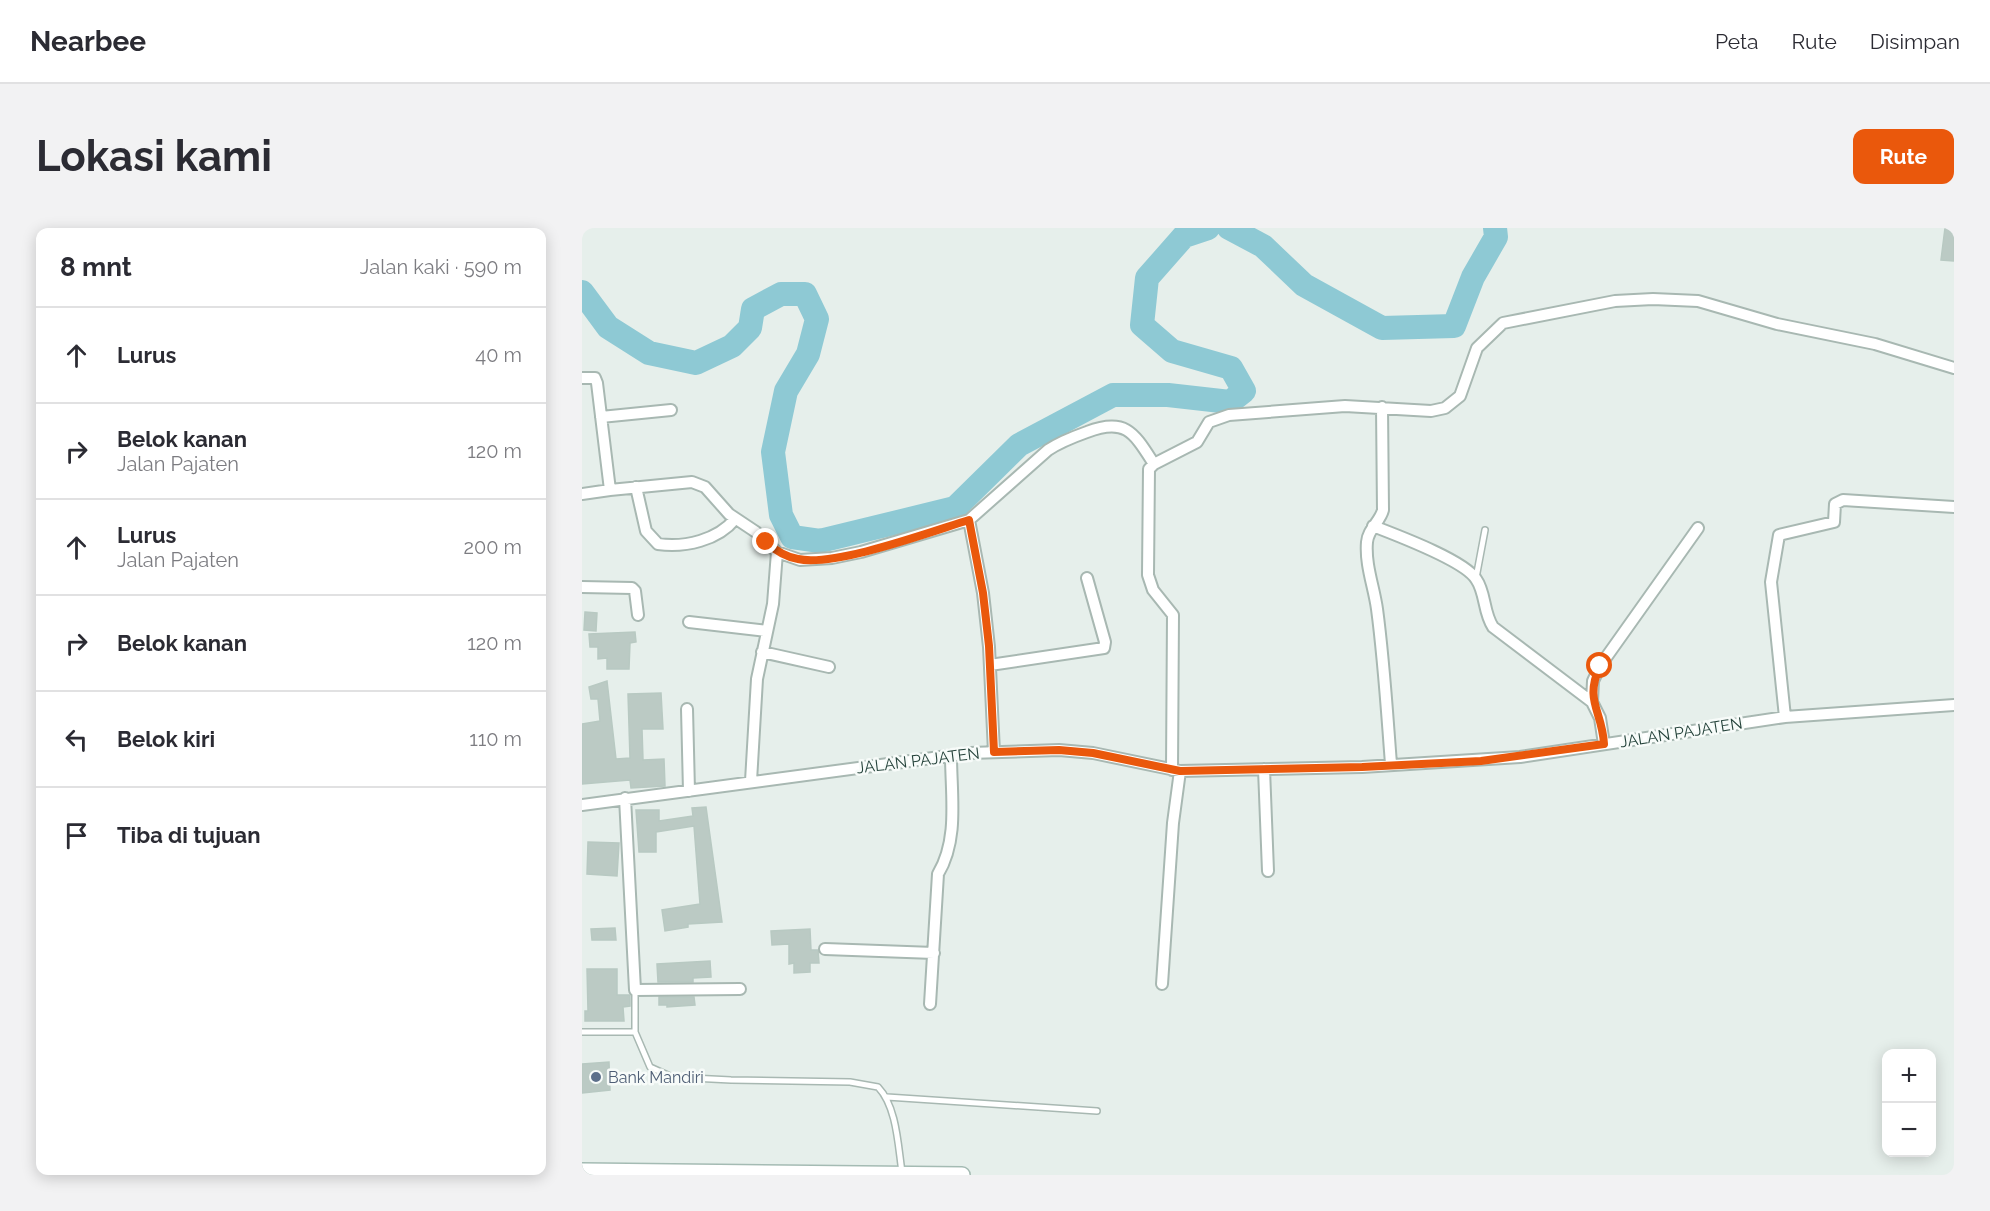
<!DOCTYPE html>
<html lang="id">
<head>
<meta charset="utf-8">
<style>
	:root { --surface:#fff; --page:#f2f2f3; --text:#2b2b33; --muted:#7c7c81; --line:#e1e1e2; --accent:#ea580c }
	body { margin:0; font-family:Raleway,sans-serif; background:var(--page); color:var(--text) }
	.controls { position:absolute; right:18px; bottom:18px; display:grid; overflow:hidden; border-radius:12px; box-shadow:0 3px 15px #0003 }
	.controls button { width:54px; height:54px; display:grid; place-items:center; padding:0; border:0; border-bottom:2px solid var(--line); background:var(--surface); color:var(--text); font:30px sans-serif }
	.stop { position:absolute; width:18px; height:18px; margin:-14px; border:4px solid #ea580c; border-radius:50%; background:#fff }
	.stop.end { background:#ea580c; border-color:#fff; box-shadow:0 2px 6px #0008 }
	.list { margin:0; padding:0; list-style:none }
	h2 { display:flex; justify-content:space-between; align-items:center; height:78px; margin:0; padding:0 24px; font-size:26px }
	h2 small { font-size:20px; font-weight:400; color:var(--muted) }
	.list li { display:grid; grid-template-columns:39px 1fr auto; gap:18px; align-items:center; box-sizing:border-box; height:96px; padding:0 24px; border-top:2px solid var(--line) }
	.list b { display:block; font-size:22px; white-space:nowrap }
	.list p { margin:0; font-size:20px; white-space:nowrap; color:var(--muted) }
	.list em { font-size:20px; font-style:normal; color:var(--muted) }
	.icon { flex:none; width:33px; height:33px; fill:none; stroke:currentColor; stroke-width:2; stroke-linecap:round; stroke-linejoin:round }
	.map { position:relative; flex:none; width:1372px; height:947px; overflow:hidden; border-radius:12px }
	header { display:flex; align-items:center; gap:36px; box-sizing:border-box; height:84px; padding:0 30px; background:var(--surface); border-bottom:2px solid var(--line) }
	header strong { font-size:28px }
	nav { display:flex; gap:33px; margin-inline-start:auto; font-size:21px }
	.intro { display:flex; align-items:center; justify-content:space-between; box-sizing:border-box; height:144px; padding:0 36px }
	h1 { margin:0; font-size:42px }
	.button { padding:15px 27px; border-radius:12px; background:var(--accent); color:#fff; font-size:21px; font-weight:700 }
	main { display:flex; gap:36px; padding:0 36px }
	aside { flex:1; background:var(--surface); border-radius:12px; box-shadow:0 3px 15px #0003 }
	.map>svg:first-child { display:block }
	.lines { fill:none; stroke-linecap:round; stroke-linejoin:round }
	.river { stroke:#8ec9d4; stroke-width:24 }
	.building { fill:#bbcac4; stroke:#b8c9c2; stroke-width:1.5 }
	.lane-casing { stroke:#a8b8b2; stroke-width:8 }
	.street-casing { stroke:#a8b8b2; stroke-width:14 }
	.secondary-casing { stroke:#a4bbb3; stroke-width:18 }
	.lane { stroke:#fff; stroke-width:5 }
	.street { stroke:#fff; stroke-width:10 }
	.secondary { stroke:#fff; stroke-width:15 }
	.route { stroke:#ea580c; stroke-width:8 }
	.service-dot { fill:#5c6f8a; stroke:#f7fbf9; stroke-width:2 }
	.labels { text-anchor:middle; stroke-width:5; stroke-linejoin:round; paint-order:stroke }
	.street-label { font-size:16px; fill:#24423a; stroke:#f7fbf9 }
	.service-label { font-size:16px; fill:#4e5e75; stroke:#f7fbf9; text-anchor:start }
</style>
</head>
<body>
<header>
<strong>Nearbee</strong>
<nav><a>Peta</a><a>Rute</a><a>Disimpan</a></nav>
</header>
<div class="intro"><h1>Lokasi kami</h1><a class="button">Rute</a></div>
<main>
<aside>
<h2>8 mnt<small>Jalan kaki · 590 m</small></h2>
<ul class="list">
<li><svg class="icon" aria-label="ahead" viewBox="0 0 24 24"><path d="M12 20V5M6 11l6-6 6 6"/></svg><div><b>Lurus</b></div><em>40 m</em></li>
<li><svg class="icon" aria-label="right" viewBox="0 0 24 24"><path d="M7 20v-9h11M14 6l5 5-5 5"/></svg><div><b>Belok kanan</b><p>Jalan Pajaten</p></div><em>120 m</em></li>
<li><svg class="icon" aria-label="ahead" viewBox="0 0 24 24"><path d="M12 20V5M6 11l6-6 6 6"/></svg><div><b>Lurus</b><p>Jalan Pajaten</p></div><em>200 m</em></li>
<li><svg class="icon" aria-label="right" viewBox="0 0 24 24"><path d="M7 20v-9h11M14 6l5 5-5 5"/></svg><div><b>Belok kanan</b></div><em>120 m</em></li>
<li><svg class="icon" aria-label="left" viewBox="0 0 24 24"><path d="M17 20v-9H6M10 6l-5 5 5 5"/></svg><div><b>Belok kiri</b></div><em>110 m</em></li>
<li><svg class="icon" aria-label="arrive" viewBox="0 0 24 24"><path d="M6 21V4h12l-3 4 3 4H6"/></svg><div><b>Tiba di tujuan</b></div></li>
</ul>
</aside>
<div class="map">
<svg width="1372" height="947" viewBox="0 0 1372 947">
	<rect width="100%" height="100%" fill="#e6efeb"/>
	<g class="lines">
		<path class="river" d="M647,0l34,18 41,39 78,43 72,-2 19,-49 23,-40 -1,-9
			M0,64l26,35 41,26 47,10 36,-17 18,-18 3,-19 28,-15h24l12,25 -9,35 -22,37 -13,61 8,63 11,22 28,4 135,-33 64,-63 94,-50h55l62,7 14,-11 -13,-23 -59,-17 -30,-26 5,-47 37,-42 24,-8"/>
	</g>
	<path class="building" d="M1363,0h9v33l-13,-1z
		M3,384l12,1 -1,18 -12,-1z
		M53,404l1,10 -6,1 -1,26h-22v-11l-9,1v-12h-8l-1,-13z
		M25,453l9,78 14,-1 -2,-64 33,-1 2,36h-21l1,31 21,-1 1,27 -34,2 -1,-8 -48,4v-60l18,-3 -2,-22h-7l-2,-12z
		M124,579l16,115 -34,2v3l-23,4 -3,-21 38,-6 -6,-78 -38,6v20h-17l-3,-42h23v11l34,-5 -1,-8z
		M6,614l31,1 -2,33 -30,-2z
		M33,700l1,12h-24l-1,-11z
		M228,701l1,21h7l1,13h-9v9l-16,1v-10l-5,1v-20l-17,1 -1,-14z
		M128,733l1,16 -18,1v4h-35l-1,-18z
		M5,741h30v26h13v11l-7,1 1,14h-39v-10h3z
		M77,769h35l1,8 -28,2v-2h-8z
		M27,834l1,28 -28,3v-29z"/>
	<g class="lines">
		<g class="lane-casing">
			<path id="lane" d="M894,350l9,-48
				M53,762v42
				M0,804h53l15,35 22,10 59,3 119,2 28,5c19,20 20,59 24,85
				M305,869l210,14"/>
		</g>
		<g class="street-casing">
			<path id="street" d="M0,150h13l2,5 13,107 82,-8 13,5 24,27 27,18 21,20 -4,52 -16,75 -6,102
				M800,179l1,103c-3,12 -15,19 -16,32 -2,23 7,45 10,67 7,52 10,104 14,155
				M19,189l70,-7
				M54,259l10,44 12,13c27,4 60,-4 77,-25
				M0,266l28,-4
				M387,292l14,73 6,54 5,105
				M791,298c23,9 91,34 103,53 10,14 7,33 17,48l99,75 8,16 4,26
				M195,324l23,8 32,-2 29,-6 108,-32 79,-70c12,-8 25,-13 39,-18 39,-15 47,1 67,32
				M0,359l50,1 3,3 3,24
				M107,394l78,9
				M180,424l67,15
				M408,437l114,-17 1,-6 -18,-64
				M1010,474l1,-21 7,-15 98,-138
				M105,481l2,82
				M1203,489l-14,-135 8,-47 55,-13 1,-18 8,-4 111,7
				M682,541l4,102
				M590,542l1,-155 -20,-25 -5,-15 1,-106 5,-5 43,-22 12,-20 20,-7 116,-9 86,5 14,-3 15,-12 17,-48 26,-25 112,-22 38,-2 45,2 79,23 98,20 79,24
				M43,570l10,192 105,-1
				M0,577l388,-52 89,-3 34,3 87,18 182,-4 158,-10 265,-40 169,-12
				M243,721l109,4
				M580,756l11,-161 7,-52
				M348,776l8,-130c21,-35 13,-79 13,-119"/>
		</g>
		<g class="secondary-casing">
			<path id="secondary" d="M0,943l380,4"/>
		</g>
		<use href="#lane" class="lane"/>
		<use href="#street" class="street"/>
		<use href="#secondary" class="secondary"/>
	</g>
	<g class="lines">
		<path class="route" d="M184,314c10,9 19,15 32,17 37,8 132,-27 171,-39l14,73 6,53 5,106 65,-2 34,3 87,18 182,-4 119,-6 123,-17c-2,-34 -20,-43 -4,-78"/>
	</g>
	<circle class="service-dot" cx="14" cy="849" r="6"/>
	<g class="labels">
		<g class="street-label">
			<text transform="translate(1099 504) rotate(-9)" y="6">JALAN PAJATEN</text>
			<text transform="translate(336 532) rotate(-7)" y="6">JALAN PAJATEN</text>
		</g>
		<g class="service-label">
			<text x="26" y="855">Bank Mandiri</text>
		</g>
	</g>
</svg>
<div class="controls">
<button>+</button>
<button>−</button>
</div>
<div class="stop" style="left:1018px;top:438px"></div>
<div class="stop end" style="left:184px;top:314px"></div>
</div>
</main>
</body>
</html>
